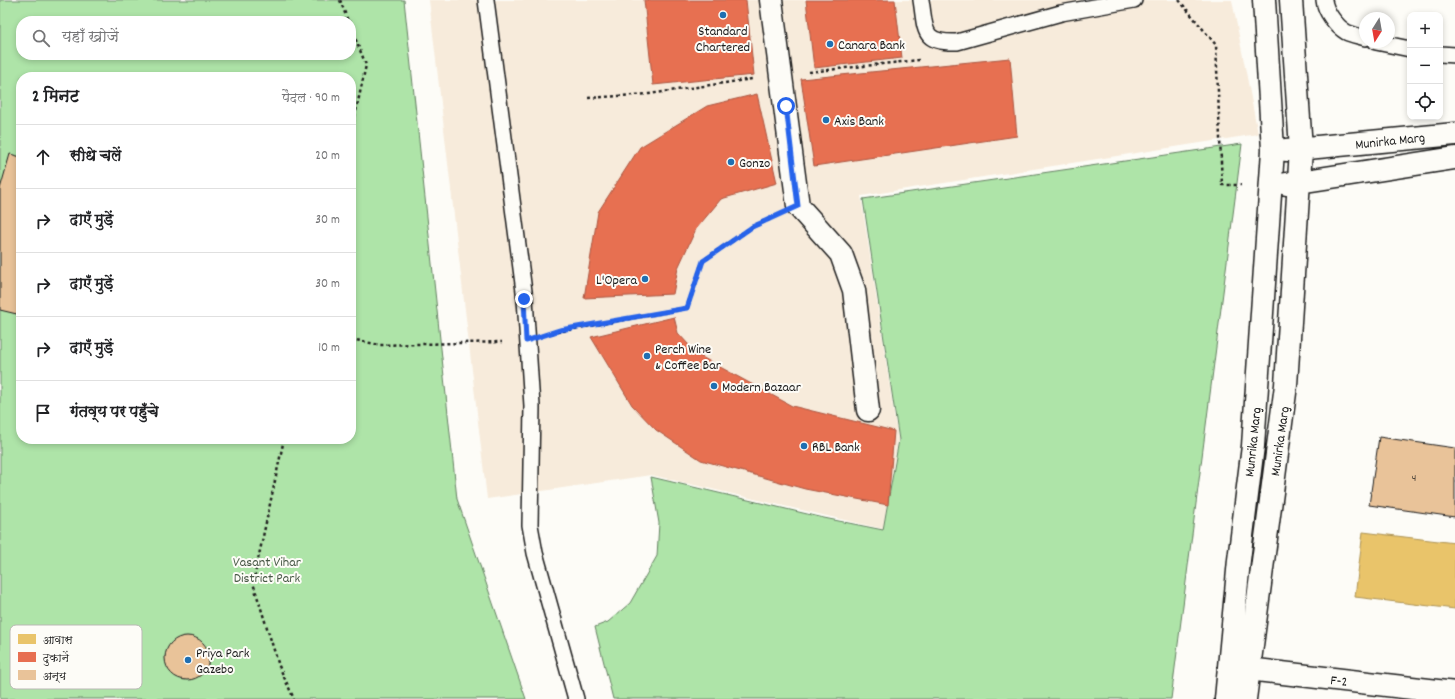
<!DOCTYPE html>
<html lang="hi">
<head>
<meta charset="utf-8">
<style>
	:root { --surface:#fff; --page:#f6f6f6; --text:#202124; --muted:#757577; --line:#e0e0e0 }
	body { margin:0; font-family:Dekko,"Playpen Sans Deva",sans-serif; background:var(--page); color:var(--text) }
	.controls { position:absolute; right:12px; top:12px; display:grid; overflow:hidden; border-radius:8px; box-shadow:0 2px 6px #0003 }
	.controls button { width:36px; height:36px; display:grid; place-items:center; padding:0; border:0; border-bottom:1px solid var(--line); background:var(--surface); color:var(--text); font:20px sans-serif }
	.compass { position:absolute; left:1359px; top:12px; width:36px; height:36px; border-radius:50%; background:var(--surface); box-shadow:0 2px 6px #0003; rotate:191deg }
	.stop { position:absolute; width:12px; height:12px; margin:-9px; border:3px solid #2563eb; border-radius:50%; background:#fff }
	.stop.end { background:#2563eb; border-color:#fff; box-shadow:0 1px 4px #0008 }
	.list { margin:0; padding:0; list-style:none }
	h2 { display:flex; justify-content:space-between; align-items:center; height:52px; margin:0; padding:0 16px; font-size:17px }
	h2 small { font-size:13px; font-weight:400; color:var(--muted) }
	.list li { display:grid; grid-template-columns:26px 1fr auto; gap:12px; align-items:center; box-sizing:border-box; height:64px; padding:0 16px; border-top:1px solid var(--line) }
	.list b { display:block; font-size:15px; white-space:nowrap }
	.list em { font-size:13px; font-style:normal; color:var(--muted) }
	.icon { flex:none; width:22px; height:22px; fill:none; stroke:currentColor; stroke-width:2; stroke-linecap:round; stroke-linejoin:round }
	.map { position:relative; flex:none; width:1455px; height:699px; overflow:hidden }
	.search { position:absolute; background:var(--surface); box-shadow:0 2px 6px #0003; left:16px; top:16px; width:340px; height:44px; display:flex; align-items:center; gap:10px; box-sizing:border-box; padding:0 14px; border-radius:16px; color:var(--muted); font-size:15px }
	.panel { position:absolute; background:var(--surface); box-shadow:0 2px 6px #0003; left:16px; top:72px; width:340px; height:372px; border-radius:16px }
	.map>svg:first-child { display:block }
	.built { fill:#f7ebdb }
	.green { fill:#aee4a8; stroke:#658062; fill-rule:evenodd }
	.homes { fill:#e9c46a; stroke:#ac9253 }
	.shops { fill:#e76f51; stroke:#aa5641 }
	.building { fill:#e9c399; stroke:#1c1c1c }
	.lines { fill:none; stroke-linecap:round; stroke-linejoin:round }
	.service-casing { stroke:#1c1c1c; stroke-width:18 }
	.pedestrian-casing { stroke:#1c1c1c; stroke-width:25 }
	.minor-casing { stroke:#1c1c1c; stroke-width:25 }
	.tertiary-casing { stroke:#1c1c1c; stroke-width:25 }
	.path { stroke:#1c1c1c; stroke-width:2.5; stroke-dasharray:3 3; stroke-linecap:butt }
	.service { stroke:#fdfcf7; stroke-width:15 }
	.pedestrian { stroke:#fdfcf7; stroke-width:22 }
	.minor { stroke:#fdfcf7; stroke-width:22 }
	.tertiary { stroke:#fdfcf7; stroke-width:22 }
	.route { stroke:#2563eb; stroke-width:5 }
	.poi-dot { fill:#1f6fb2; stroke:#fdfcf7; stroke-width:1.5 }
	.labels { text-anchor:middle; stroke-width:4; stroke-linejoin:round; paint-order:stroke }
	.number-label { font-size:12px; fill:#4f463b }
	.poi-label { font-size:14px; fill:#1c1c1c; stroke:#fdfcf7; text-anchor:start }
	.street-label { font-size:14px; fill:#1c1c1c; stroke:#fdfcf7 }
	.park-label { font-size:14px; fill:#485846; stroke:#fdfcf7 }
	.key { fill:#fdfcf7; stroke:#bab9b5; stroke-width:1 }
	.key-label { font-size:11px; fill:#1c1c1c }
</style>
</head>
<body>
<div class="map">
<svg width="1455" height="699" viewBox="0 0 1455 699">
	<rect width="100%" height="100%" fill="#fdfcf7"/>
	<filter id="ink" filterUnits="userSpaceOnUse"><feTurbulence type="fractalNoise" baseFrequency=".025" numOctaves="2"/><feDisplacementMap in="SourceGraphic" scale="8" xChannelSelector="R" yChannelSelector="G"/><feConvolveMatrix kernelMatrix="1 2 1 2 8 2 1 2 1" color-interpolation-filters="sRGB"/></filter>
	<g filter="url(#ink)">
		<path class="built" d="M429,0h803l26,134 -397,62 37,244 -15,89 -232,-54 -164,24z"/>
		<path class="green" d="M0,0h404l53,499 69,200h-526zM21,21h330v34h-330zM21,77h330v362h-330z
			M1242,144l-71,555h-558l-18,-72 13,-5 22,-19 27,-47 2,-33 -8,-46 173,41 59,12 16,-90 -36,-241z"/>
		<path class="homes" d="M1363,532l92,11v66l-100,-12z"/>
		<path class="shops" d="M644,0h102l8,75 -101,10z
			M806,0h89l7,58 -88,10z
			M1010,58l7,78 -203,30 -13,-87z
			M757,94l20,89 -56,16 -25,30 -18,39 -5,26 -89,4 14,-86 42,-65 67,-41z
			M674,317l4,16 20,22 94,51 102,25 -6,74 -83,-16 -104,-29 -45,-30 -24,-25 -41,-68z"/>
		<path class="building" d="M10,154l11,3v158l-21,-5v-121z
			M1379,437l76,11v69l-86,-12z
			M165 658a22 22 0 1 1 44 0a22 22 0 1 1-44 0Z"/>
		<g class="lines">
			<g class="service-casing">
				<path id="service" d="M486,0l39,299 7,107 -2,119 5,28 41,146
					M921,0c5,30 0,43 36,42l104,-29 73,-13
					M1324,0c1,11 12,26 22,32 6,3 13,4 19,6
					M1376,42l34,7
					M1440,54l15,1"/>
			</g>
			<g class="pedestrian-casing">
				<path id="pedestrian" d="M771,0l27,206 43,48 13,36 14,120"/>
			</g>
			<g class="minor-casing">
				<path id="minor" d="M1248,669l207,24"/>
			</g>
			<g class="tertiary-casing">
				<path id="tertiary" d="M1286,150l169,-16
					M1286,184l169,-26
					M1226,699l13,-139 14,-114 20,-296 -9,-150
					M1245,699l41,-314 15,-236 -10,-149"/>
			</g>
			<path class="path" d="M340,0l8,21
				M1179,0l37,45 6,140h19
				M351,28l15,37 -15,69
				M809,72l110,-12
				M588,98l61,-4 103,-15
				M551,333l136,-25 16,-47 49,-34 20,-9
				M351,339l29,6 122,-3
				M284,439l-31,144 26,83 15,33"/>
			<use href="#service" class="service"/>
			<use href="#pedestrian" class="pedestrian"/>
			<use href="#minor" class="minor"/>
			<use href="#tertiary" class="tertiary"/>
		</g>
	</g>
	<g class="lines" filter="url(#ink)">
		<path class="route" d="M524,299l2,42 34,-11 127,-22 16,-47 49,-34 46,-21 -12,-100"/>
	</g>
	<g class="poi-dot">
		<circle cx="723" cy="15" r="4"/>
		<circle cx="830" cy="44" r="4"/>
		<circle cx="826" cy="120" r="4"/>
		<circle cx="731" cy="162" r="4"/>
		<circle cx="645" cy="279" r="4"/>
		<circle cx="647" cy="356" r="4"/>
		<circle cx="714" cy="386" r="4"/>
		<circle cx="804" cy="446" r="4"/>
		<circle cx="188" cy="660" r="4"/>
	</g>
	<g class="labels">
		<g class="number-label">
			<text x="1414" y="481">4</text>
		</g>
		<g class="poi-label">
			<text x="723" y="35" text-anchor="middle">Standard<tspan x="723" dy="16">Chartered</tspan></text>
			<text x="838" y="49">Canara Bank</text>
			<text x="834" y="125">Axis Bank</text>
			<text x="739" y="167">Gonzo</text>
			<text x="637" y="284" text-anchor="end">L'Opera</text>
			<text x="655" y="353">Perch Wine<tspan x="655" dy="16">&amp; Coffee Bar</tspan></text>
			<text x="722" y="391">Modern Bazaar</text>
			<text x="812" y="451">RBL Bank</text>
			<text x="196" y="657">Priya Park<tspan x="196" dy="16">Gazebo</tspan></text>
		</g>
		<g class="street-label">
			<text transform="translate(1390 140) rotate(-6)" y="5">Munirka Marg</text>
			<text transform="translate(1279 441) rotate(-82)" y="5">Munirka Marg</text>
			<text transform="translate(1252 442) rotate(-84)" y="5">Munrika Marg</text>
			<text transform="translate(1339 680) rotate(6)" y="5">F-2</text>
		</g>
		<g class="park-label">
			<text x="267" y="566">Vasant Vihar<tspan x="267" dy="16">District Park</tspan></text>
		</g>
	</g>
	<rect x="10" y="625" width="132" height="64" rx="6" class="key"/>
	<rect x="18" y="634" width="18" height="10" fill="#e9c46a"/>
	<rect x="18" y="652" width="18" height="10" fill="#e76f51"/>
	<rect x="18" y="670" width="18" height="10" fill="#e9c399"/>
	<g class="key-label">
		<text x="43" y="643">आवास</text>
		<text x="43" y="661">दुकानें</text>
		<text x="43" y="679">अन्य</text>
	</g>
</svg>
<div class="controls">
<button>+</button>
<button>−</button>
<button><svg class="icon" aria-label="locate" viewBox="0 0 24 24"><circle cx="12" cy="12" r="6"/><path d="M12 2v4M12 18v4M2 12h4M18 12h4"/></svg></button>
</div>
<svg class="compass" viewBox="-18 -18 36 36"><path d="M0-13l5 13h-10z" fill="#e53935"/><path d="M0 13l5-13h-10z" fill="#757577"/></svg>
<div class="stop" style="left:786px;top:106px"></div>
<div class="stop end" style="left:524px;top:299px"></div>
<div class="search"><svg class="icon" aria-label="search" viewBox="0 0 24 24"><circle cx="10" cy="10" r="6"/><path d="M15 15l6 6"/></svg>यहाँ खोजें</div>
<section class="panel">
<h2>2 मिनट<small>पैदल · 90 m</small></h2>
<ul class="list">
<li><svg class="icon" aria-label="ahead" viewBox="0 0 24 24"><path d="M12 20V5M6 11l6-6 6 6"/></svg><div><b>सीधे चलें</b></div><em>20 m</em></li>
<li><svg class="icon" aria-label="right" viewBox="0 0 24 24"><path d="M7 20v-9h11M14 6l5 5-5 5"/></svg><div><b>दाएँ मुड़ें</b></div><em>30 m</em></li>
<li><svg class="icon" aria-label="right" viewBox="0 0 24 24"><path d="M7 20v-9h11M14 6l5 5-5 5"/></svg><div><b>दाएँ मुड़ें</b></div><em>30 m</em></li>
<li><svg class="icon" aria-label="right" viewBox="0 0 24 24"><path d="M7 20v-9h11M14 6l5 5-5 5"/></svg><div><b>दाएँ मुड़ें</b></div><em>10 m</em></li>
<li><svg class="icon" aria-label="arrive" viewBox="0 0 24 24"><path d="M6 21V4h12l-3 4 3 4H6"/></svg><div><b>गंतव्य पर पहुँचे</b></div></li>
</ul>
</section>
</div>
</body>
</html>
